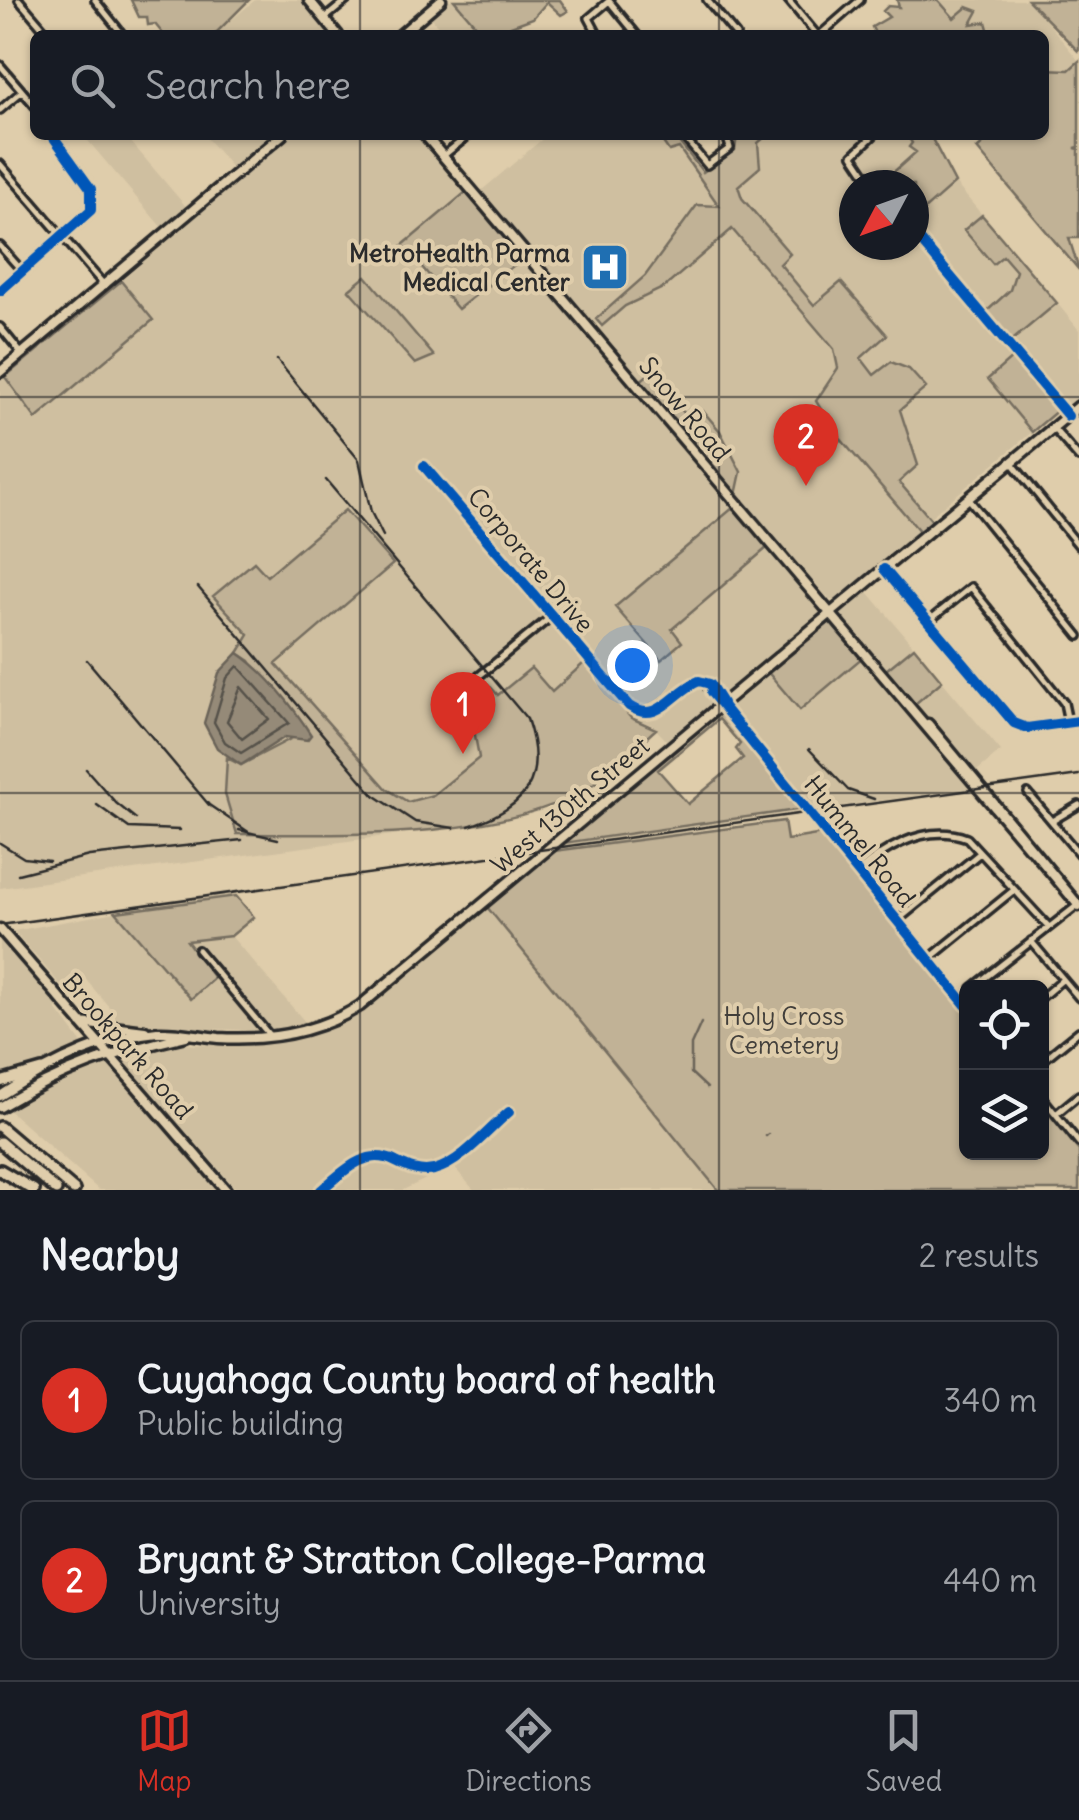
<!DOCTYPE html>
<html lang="en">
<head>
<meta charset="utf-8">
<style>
	:root { --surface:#171b24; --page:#20242c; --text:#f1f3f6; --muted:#9ea1a6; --line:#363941; --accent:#d93025 }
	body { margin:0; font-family:Delius,sans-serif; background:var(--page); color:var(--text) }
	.controls { position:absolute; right:30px; bottom:30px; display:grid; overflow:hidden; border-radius:15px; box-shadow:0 2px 8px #0004 }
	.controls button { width:90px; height:90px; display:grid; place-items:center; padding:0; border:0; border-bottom:2px solid var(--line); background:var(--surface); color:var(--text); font:50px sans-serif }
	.compass { position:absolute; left:839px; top:170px; width:90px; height:90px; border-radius:50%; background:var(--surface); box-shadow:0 2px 8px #0004; rotate:229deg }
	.you { position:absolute; left:632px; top:665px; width:35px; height:35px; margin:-25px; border:8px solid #fff; border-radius:50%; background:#1a73e8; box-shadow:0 0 0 15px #1a73e833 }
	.badge { display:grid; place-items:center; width:65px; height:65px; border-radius:50%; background:var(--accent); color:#fff; font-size:32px; font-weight:700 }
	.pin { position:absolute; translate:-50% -82px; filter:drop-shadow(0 2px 5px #0008) }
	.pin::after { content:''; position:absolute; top:52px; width:35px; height:30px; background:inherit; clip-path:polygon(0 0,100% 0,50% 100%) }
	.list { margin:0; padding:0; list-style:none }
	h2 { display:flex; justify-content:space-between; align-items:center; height:130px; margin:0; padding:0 40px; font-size:42px }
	h2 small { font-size:32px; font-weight:400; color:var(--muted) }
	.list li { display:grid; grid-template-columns:65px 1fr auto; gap:30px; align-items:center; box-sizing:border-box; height:160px; margin:0 20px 20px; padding:0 20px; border:2px solid var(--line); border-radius:15px }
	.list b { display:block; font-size:38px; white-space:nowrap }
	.list p { margin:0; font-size:32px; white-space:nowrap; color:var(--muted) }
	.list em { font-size:32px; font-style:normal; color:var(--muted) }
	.icon { flex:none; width:55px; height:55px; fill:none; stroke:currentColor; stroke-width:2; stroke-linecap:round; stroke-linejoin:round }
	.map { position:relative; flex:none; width:1079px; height:1190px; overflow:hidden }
	.search { position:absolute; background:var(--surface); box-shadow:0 2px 8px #0004; left:30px; right:30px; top:30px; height:110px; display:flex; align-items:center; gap:25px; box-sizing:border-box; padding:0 35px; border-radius:15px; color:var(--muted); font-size:38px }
	.sheet { height:490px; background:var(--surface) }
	nav { display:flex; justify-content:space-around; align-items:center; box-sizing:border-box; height:140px; border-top:2px solid var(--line); background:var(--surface); font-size:28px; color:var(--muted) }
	nav a { display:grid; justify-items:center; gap:5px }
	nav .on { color:var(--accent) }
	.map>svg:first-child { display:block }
	.built { fill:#cfbfa0; fill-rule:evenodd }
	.green { fill:#c1b296; stroke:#766e60; stroke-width:2.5; fill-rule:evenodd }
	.water { fill:#958a78; stroke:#6b6459; stroke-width:2.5 }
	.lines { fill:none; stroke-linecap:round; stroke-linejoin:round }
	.shore { stroke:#55514a; stroke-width:2.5 }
	.stream { stroke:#6b6459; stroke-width:2.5 }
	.minor-casing { stroke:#2b2b2b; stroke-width:12 }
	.major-casing { stroke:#2b2b2b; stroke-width:15 }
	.highway-casing { stroke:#2b2b2b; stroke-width:16 }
	.minor { stroke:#dfcdab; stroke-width:5 }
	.major { stroke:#dfcdab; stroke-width:8 }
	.highway { stroke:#dfcdab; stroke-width:9 }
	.rail { stroke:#2b2b2b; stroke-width:2.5 }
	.cycleway-casing { stroke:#dfcdab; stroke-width:16 }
	.cycleway { stroke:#0057b8; stroke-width:10 }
	.grid { fill:none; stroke:#2b2b2b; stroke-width:2.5; stroke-opacity:0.55 }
	.labels { text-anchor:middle; stroke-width:8; stroke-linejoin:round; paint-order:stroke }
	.poi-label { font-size:25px; font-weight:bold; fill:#2b2b2b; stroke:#dfcdab; text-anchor:end }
	.street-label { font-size:25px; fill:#2b2b2b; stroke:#dfcdab }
	.park-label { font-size:25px; fill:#423f3b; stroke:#dfcdab }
</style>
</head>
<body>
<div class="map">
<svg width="1079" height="1190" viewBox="0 0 1079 1190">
	<rect width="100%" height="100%" fill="#dfcdab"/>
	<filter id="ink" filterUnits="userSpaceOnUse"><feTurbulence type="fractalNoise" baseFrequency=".01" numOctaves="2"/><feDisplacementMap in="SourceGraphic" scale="20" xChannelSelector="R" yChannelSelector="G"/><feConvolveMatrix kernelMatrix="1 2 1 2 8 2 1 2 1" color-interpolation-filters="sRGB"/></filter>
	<g filter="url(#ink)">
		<path class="built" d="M255,0h48l30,35h-119z
			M448,0h6l30,35h-38l-16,-18z
			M910,0h143l-14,12 40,49 -10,9 -25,-1v-34h-72z
			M125,135l63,74 -25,20 -79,-93z
			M204,135h73l-43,35z
			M292,135h124l318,372 -118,100 44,52 22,-17 -10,-12 100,-86 56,68 -161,129 -15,-16 -21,-7 -47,-54 -32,28 -54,4 -10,-12 -16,22 7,52 -46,37 -24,7 -22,-13 -94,-103 107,148 -400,54v-507l5,-4 17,19 131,-77 -32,-38zM345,510l47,54 -116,99 -9,-86z
			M547,135h119l65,76 -136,115 -114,-135z
			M767,135h147l12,14 -42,36h-30v60h60v-26l41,-36 27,32 -17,16 29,33 9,-8 13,16 -6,18 -25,23 24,30 48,-40 22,27v73l-15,12 -49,-58 -27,22 44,53 -103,86 -30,-36 19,-17 -18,-55 25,-22 -34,-26 -16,13 -14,-17 26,-23 -72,-30 -35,-41 10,-10 -48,-56 -4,-12 22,-19 -2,-24z
			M731,228l103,121 4,19 -22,33 18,30 87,102 -67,59 -4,-4 -15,12h-5l-84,-94 -150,-175 29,-25 40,-19z
			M864,587l50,60 -30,25 -49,-60z
			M866,655l44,52 32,-26 59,70 -34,28 7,9 -164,22 -86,-107 42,-33z
			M487,907l231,283h-244l-21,-24 -50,24h-166l-116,-133 38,-13 65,1 -4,-7 42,2 89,-26z
			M116,912l75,87 3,-44 -8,-14 45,-5 75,87 -27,8 -165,-5 1,-12 -33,-39 -18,14 -50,-58z
			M0,934l61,70 -5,5 25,33 -1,5 -62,34 -18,-4z
			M107,1058l115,132h-123l-95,-84z"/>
		<path class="green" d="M131,0h118l-35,35h-50l-9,-11 -7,1 -1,-8h-8z
			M454,0h106l8,11 -7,4 -14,-13 -14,16 -22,8 5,9h-32z
			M897,0h41l16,18 13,-11 11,4 -7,13 15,-2 2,7 -7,6h-105l-4,-8 17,-10 -6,-6 5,-5 11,1z
			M1028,0h51v50l-1,1z
			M1079,61v86l-4,1 4,1v89h-10l10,32 -102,-121 16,-14h51v-66l25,1z
			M658,135l21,7 24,30 32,-22 2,-15h30l-9,8 2,24 -22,19 4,12 48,56 -10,10 34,41 27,-23 46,53 -26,23 13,17 17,-13 18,7 17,19 -26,22 18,55 -19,17 34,40 -12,11 -87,-102 -18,-30 22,-33 -4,-19 -102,-120 -67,58 -40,19 -23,20 -6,-7 49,-43 52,-71 22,1 -40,-58 -10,3z
			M907,135l24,2 24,46 -33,29 -6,10 -2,-37 -34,-1 36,-32 -7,-5 3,-4z
			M466,192l56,67 -64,50 -55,-64z
			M982,215l75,88 -48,40 -24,-30 25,-23 6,-19 -13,-15 -10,8 -29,-34z
			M366,276l68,80 -19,8 -66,-74z
			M121,281l32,39 -117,99 -31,-42z
			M1014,356l45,53 -27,23 -44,-53z
			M650,373l41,48 12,-10 17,20 21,41 -5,23 -97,-113z
			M734,507l34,40 -96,82 10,13 -21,18 -46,-53z
			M345,510l48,54 -117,100 111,125 21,13 25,-7 46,-37c-4,-28 -15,-54 9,-74l10,11 33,-27 21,24 32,-29 47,55 25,11c-24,21 -49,49 -77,64 -90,48 -242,41 -342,41l-12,-40 2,-36 14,7 53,-28 -44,-76 -12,-8 11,-18 -36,-39 41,-34 13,14z
			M830,622l33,35 -63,53 -34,-40z
			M914,647l28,34 -27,23 -29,-34z
			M721,707l82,102 -239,34zM719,719l21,25 -4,5 7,9 -55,46 -30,-34z
			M784,821l3,19 35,-6 144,179v139h76v-47l37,46v39h-361l-231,-283 67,-56z
			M236,896l18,21 -23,19 -44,5 27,37 -23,21 -75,-87z"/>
		<path class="water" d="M238,653c28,19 55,53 73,82l-4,5 -22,-3 -44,28 -24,-17 -13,-25 15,-50z"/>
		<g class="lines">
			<path class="shore" d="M238,666l51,57 -48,30 -16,-11 -11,-20 13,-44z
				M241,687l28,32 -27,20 -15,-18z"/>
			<path class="stream" d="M701,1023l-10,22v28l16,15
				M766,1136l2,-2"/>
			<g class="minor-casing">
				<path id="minor" d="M19,0l30,35
					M95,0l28,35
					M707,0l29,35
					M788,0l29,35
					M610,2l27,33
					M324,19l23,-19
					M598,35l-9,-17 20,-17
					M820,35l40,-35
					M0,65l35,41
					M0,110l22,-19
					M682,135l25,30 23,-17 -4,-13
					M443,156l26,-21
					M0,164l104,121
					M873,185l-20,-30 21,-20
					M914,233l154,183
					M0,246l23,26
					M0,291l91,-81v-21l-39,-54
					M0,327l22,27
					M1053,428l26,30
					M1012,463l67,83
					M424,466l205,240c30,20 44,-15 70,-25l11,3 12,19
					M968,498l111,138
					M884,569l130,154 13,5 52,-7
					M930,620l41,-33 93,116 4,19
					M474,680l78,-64
					M703,682l263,323
					M1028,793l51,61
					M1052,821l27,-16
					M858,871c30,-25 69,-48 109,-33l82,89
					M898,920l82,-67
					M1031,941l48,57
					M198,950l72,86
					M929,959l85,-69
					M972,988l107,-84
					M1042,997l20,-17
					M1042,1061l37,-30
					M1042,1097l37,46
					M1056,1114l23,-19
					M321,1190c22,-18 45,-44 75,-28 12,6 24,11 38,8 27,-7 54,-40 75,-58"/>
			</g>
			<g class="major-casing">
				<path id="major" d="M309,0l29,35
					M400,35l41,-35
					M425,135l605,714
					M0,372l282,-237
					M928,724l151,182
					M0,929l226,261
					M81,1023l64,8
					M0,1096c46,-30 101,-59 157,-64 21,-1 41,4 62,6 51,3 98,-5 141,-32l719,-600
					M0,1107c66,-39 112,-54 186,-71"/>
			</g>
			<g class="highway-casing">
				<path id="highway" d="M0,1082l42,-12
					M0,1127l74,63
					M0,1142l56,48
					M0,1170l34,20"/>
			</g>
			<use href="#minor" class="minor"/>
			<use href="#major" class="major"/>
			<use href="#highway" class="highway"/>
			<path class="rail" d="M277,360l82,100 12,52 12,24
				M326,480l201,239c21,60 -1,89 -58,107
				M198,587l176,208 41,27 39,6
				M87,660l122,145 41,28
				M809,749l39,41 26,9
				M86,769l30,34 20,16
				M97,805l32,23 51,2
				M239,830l39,9
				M0,843l24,15 25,3
				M18,874l71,-18 153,-16
				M0,925l1079,-150"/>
			<g class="cycleway-casing">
				<path id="cycleway" d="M914,233l154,183
					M0,291l91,-81v-21l-39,-54
					M424,466l205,240c30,20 44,-15 70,-25l11,3 12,19
					M884,569l130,154 13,5 52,-7
					M711,692l255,313
					M321,1190c22,-18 45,-44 75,-28 12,6 24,11 38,8 27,-7 54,-40 75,-58"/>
			</g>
			<use href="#cycleway" class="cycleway"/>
		</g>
	</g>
	<path class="grid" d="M360,0v35M719,0v35M360,135v1055M719,135v1055M0,397h1079M0,793h1079"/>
	<defs>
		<g id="hospital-square" transform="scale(2.5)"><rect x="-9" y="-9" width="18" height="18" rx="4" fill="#1f6fb2" stroke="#dfcdab"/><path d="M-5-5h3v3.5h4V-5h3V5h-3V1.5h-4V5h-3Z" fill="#fff"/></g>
	</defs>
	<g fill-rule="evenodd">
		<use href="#hospital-square" x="605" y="267"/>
	</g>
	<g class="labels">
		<g class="poi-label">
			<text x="570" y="262">MetroHealth Parma<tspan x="570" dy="29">Medical Center</tspan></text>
		</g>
		<g class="street-label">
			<text transform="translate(685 409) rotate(50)" y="9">Snow Road</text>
			<text transform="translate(531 560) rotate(50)" y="9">Corporate Drive</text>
			<text transform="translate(570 805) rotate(-40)" y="9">West 130th Street</text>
			<text transform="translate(860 841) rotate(51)" y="9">Hummel Road</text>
			<text transform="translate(128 1046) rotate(49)" y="9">Brookpark Road</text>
		</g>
		<g class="park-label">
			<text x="784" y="1025">Holy Cross<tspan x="784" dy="29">Cemetery</tspan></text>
		</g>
	</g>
</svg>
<div class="controls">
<button><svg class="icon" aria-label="locate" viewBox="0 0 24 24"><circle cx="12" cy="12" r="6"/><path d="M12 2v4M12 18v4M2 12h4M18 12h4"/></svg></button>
<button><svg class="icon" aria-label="layers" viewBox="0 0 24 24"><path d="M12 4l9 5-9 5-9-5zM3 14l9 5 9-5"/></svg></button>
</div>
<svg class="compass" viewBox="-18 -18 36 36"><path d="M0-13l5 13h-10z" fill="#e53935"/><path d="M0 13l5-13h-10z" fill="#9ea1a6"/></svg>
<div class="you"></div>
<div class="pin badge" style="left:463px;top:754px">1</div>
<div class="pin badge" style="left:806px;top:486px">2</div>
<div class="search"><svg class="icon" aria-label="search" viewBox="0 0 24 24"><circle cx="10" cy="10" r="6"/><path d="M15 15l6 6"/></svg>Search here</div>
</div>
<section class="sheet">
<h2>Nearby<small>2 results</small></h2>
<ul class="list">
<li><span class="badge">1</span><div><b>Cuyahoga County board of health</b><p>Public building</p></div><em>340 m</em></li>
<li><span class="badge">2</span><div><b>Bryant &amp; Stratton College-Parma</b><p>University</p></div><em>440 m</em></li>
</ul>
</section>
<nav>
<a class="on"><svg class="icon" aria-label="map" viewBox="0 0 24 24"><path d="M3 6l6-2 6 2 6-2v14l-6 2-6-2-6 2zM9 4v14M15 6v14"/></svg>Map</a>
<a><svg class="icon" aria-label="directions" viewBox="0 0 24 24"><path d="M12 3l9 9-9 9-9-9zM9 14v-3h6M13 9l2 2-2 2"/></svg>Directions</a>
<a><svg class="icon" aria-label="saved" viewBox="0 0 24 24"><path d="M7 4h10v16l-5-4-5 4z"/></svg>Saved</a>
</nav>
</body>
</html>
